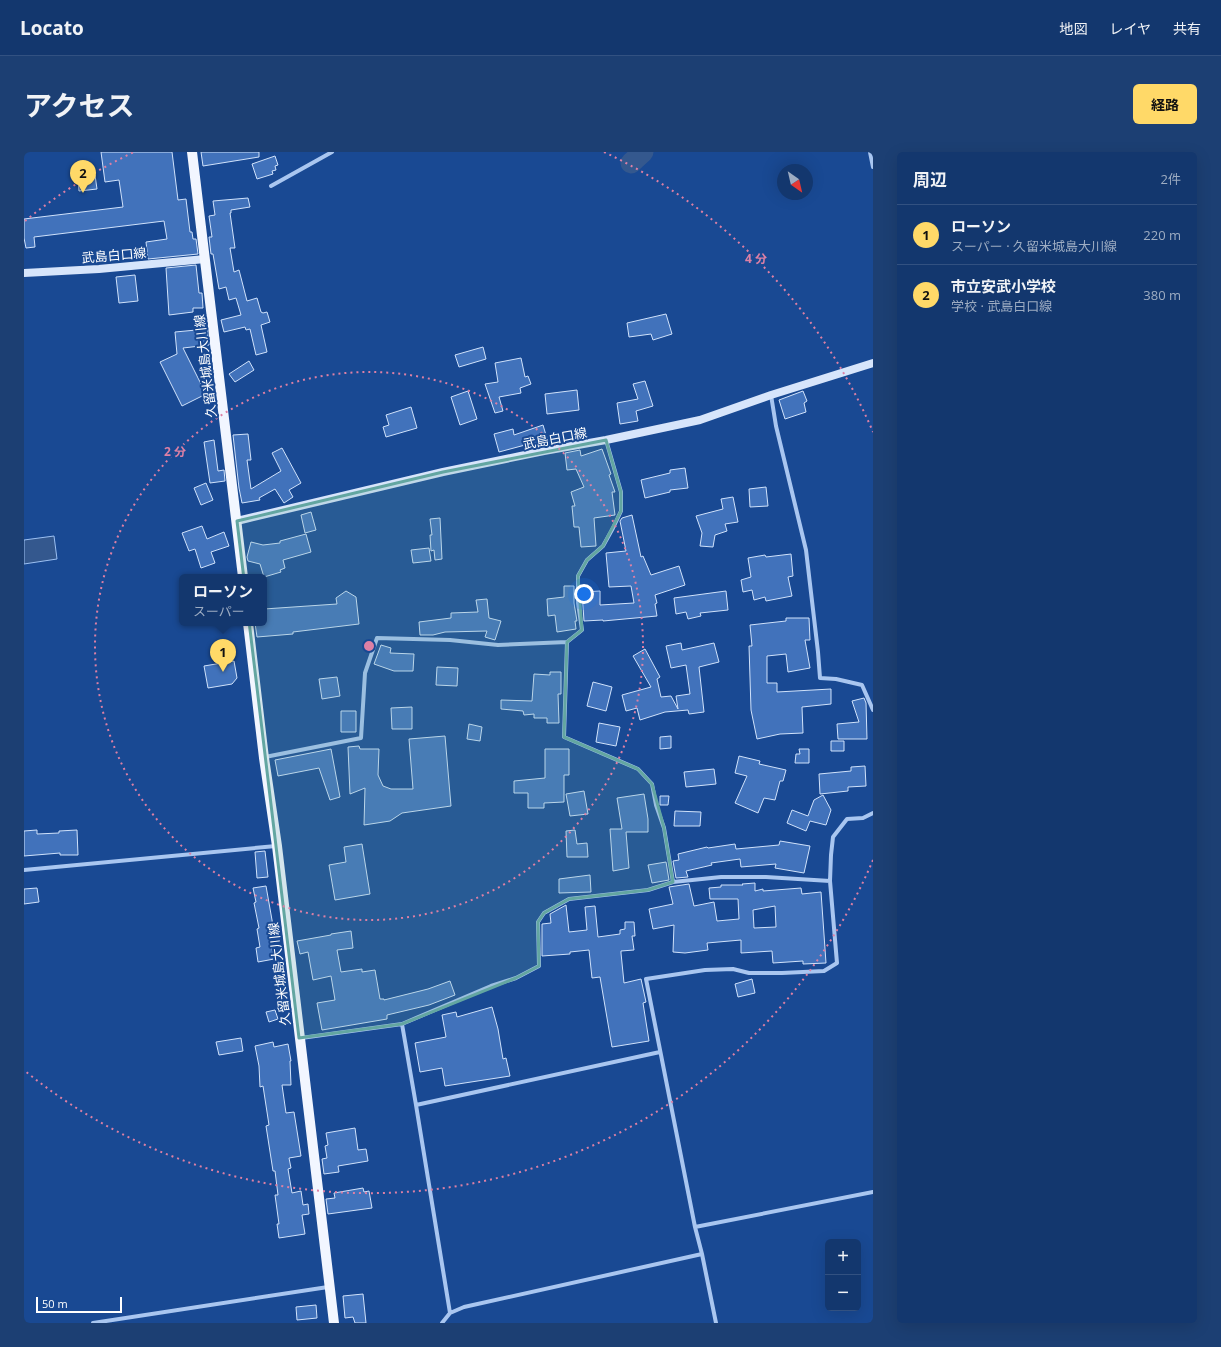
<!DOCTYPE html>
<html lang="ja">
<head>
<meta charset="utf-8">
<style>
	:root { --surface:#13376e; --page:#1c3f73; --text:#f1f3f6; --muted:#9dacc2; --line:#325181; --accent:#ffd968 }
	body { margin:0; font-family:"Open Sans","Noto Sans JP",sans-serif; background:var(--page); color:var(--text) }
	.controls { position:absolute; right:12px; bottom:12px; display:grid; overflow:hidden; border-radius:6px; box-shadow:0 4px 16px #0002 }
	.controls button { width:36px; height:36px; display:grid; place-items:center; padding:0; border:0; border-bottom:1px solid var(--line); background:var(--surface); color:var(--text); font:20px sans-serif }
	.compass { position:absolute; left:753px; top:12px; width:36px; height:36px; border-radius:50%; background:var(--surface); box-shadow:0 4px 16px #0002; rotate:146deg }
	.scale { position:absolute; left:12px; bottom:10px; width:86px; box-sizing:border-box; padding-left:4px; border:2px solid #fff; border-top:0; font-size:11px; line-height:14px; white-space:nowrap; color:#fff; -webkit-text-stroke:3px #194993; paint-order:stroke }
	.you { position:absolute; left:560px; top:442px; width:14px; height:14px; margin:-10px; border:3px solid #fff; border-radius:50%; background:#1a73e8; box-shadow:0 0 0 6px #1a73e833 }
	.badge { display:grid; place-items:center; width:26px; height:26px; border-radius:50%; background:var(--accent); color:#111; font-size:13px; font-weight:700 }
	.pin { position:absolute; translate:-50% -33px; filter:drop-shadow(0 1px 2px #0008) }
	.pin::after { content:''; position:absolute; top:21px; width:14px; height:12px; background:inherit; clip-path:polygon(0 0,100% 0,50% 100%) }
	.popup { position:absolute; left:155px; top:422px; width:88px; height:52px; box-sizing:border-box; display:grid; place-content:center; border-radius:6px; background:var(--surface); filter:drop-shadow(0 1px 3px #0005); font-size:13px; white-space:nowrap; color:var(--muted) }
	.popup b { font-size:15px; color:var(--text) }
	.popup::after { content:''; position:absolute; left:50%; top:100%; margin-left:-8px; border:8px solid transparent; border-top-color:var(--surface) }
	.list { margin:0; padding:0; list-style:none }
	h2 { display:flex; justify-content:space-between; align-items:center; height:52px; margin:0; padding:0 16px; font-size:17px }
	h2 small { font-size:13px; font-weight:400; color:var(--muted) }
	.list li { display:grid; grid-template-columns:26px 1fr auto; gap:12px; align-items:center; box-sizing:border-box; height:60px; padding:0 16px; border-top:1px solid var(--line) }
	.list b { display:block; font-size:15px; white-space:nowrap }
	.list p { margin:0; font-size:13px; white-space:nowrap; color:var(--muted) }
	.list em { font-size:13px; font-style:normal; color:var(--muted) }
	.map { position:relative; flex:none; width:849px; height:1171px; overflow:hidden; border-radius:6px }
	header { display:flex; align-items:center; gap:24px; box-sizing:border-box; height:56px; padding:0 20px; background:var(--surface); border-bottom:1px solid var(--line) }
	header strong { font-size:19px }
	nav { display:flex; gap:22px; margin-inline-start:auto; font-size:14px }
	.intro { display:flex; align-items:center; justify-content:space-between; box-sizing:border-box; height:96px; padding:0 24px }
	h1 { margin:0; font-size:28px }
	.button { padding:10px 18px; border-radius:6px; background:var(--accent); color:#111; font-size:14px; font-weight:700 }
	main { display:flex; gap:24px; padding:0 24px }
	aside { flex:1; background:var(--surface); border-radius:6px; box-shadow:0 4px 16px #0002 }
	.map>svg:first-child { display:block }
	.water { fill:#34588e; stroke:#9cc0f2 }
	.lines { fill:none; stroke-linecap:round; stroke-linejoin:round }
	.river { stroke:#34588e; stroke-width:21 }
	.building { fill:#4172bb; stroke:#d0e2fb; fill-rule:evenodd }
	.street { stroke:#a9c6f0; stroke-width:4 }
	.secondary { stroke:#d7e5fb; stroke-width:8 }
	.primary { stroke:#f2f6ff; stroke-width:10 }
	.marked { fill:#63a6a1; fill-opacity:0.2; stroke:#63a6a1; stroke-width:3; stroke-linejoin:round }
	.ring { fill:none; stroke:#dd80a5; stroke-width:2; stroke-dasharray:2 4 }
	.labels { text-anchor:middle; stroke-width:4; stroke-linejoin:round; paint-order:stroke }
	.street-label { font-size:13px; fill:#fff; stroke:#194993 }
	.centre { fill:#dd80a5; stroke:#194993; stroke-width:2 }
	.ring-label { font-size:12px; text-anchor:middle; font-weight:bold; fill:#dd80a5; stroke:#194993; stroke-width:4; stroke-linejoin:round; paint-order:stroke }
</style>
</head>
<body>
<header>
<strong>Locato</strong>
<nav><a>地図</a><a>レイヤ</a><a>共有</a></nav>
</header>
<div class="intro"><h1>アクセス</h1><a class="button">経路</a></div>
<main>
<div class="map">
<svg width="849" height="1171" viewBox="0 0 849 1171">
	<rect width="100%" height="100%" fill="#194993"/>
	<path class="water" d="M30,384l3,23 -33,5v-24z"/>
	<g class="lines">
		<path class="river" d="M607,11l12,-11"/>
	</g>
	<path class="building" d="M77,0h71l6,48 8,-1 4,33h2l1,7h3l2,15 -50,5 -2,-17 21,-3 -3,-18 -130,16 1,10 -9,1 -2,-10v-19l99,-12 -4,-27 -14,2z
		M177,0h58v5l-56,9z
		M251,4l3,9 -3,1 1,4 -4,1 1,3 -16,5 -5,-15z
		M71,23l2,14 -18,2 -1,-14z
		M224,46l2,9 -19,3v3h-1l5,35h-5l4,24 5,-2 8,31 10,-3 4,14 2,1 4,-1 3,10 -9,3 6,27 -11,3 -6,-26 -4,1 -1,-3 -21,5 -3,-12 20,-5 -5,-17 -7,2 -3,-13 -7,2 -6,-35h-2l-2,-17h3l-3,-21 6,-1 -2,-14z
		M172,113l3,28h3l1,15h-10v4l-24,3 -3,-47z
		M111,123l3,26 -19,2 -3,-26z
		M642,162l6,20 -19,6 -2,-6 -22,3 -2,-14z
		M183,177l2,16 -26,3 23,46 -24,12 -22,-44 17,-8 -2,-22z
		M459,195l3,12 -27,8 -4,-12z
		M497,206l4,19 3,-1 3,8 -11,4 1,5 -22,4 4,14 -8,2 -10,-29 13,-2 -3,-19z
		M225,209l5,9 -19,12 -6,-8z
		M621,229l8,25 -17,5 2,10 -18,3 -3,-21 21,-4 -5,-15z
		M553,238l2,20 -32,4 -2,-20z
		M444,239l9,28 -17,6 -9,-28z
		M779,239l4,10 -3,2 2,9 -21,7 -6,-19z
		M387,255l6,21 -31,9 -3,-10 6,-2 -3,-10z
		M519,273l5,17 -22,7 -1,-4 -26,7 -5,-18 19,-5 1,6z
		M224,282l3,26h-4l4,29 30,-18 -9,-18 10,-5 19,35 -12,7 4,7 -9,6 -9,-14 -16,9 1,2 -18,3 -3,-15 -6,-53z
		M190,288l4,31 6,-1 1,11 -15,2 -6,-41z
		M578,297l9,25 -2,1 6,17h-3l3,23 -21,3 2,28 -15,1 -2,-20h-5l-2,-21h3l-4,-14 13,-5 -8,-18 -9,1 -2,-17 15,-3 1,6z
		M661,316l3,20 -18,2v2l-25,6 -4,-18 29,-7v-3z
		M182,331l7,17 -12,5 -7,-17z
		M742,335l2,19 -18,1 -1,-18z
		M709,345l5,25 -13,2 2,7 -12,4 -2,12 -13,-1 2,-13 -6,-17 27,-7 -2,-10z
		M287,360l5,18 -11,3 -4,-18z
		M608,363l9,42 2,-1 8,19 28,-9 6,19 -30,10 2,8 -2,1 2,12 -54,5v-1l-19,1 -2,-29 18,-1v14l34,-2 -3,-17 -22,1 -3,-34 20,-2 -6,-30 2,-3z
		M416,366l2,41 -7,1 -1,-10 -3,1 -1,-16h2l-2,-16z
		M178,374l5,13 17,-7 5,14 -18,6 4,11 -14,5 -6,-19 -6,2 -7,-18z
		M282,382l5,18 -28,8 2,8 -5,2 1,2 -17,5 -4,-13 -12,-3 -1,-4 4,-15 12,3 17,-2v-2z
		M405,396l2,13 -18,2 -2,-13z
		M767,402l2,22 -5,1 4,19 -26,5 -1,-4 -11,3 -2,-10 -9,2 -2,-12 10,-3 -3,-19 17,-3 1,2z
		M540,434h10v17l3,18h-2l1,8 -19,3 -2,-17 -7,1 -1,-17 17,-2z
		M322,439l10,6 3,27 -66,8v2l-36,3 -2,-14h9v-14l73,-5 -1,-6z
		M702,439l2,19 -28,3 1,3 -13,3 -2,-7 -10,2 -2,-16z
		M463,447l2,19 12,3 -6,19 -10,-3 2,-6 -42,1 -12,3h-13l-1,-13 32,-4v-5l27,-1 -2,-12z
		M762,466h23l1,22h-5l5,28 -22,4 -2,-18 -19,2v27h10v9l54,-3v15l-29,3 1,26 -23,1 -23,5 -6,-29 -2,-64h3l-2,-21 36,-4z
		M657,491l1,7 32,-7 5,19 -20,5 5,45 -15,2 -1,-4 -23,2 -25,8 -3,-12 -11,3 -4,-16 29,-8 -18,-31 12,-7 15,28 -3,2 4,18 10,-1 7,13 -2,-13 14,-2 -4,-29 -15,3 -5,-22z
		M357,493l10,3 -1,5 24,1 -1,17h-19l-20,-7z
		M210,509l3,17 -5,6 -24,4 -4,-22z
		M413,515l21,1 -1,18 -21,-1z
		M526,520h11v22h-3l1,29h-12v-5h-13v-4l-10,1 -1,-4 -22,-2v-9l31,1 2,-27 16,1z
		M313,525l3,19 -18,3 -3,-20z
		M569,530l19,5 -6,24 -19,-5z
		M840,546l2,5 1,36h-29l-1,-15 22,-2 -7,-21z
		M388,555v22h-20l-1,-21z
		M317,559h15v21h-15z
		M575,571l21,4 -4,19 -20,-4z
		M445,572l13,3 -2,14 -13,-2z
		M421,584l6,70 -49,7 -12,8 -26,4 1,-37 -15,6 -2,-47 11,-1 1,3h19l-1,26 5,11 8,3h22l-4,-50z
		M647,584v12l-11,1v-12z
		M807,589h13v10h-13z
		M307,597l9,48 -10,3 -11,-32 -41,8 -3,-16z
		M521,597h24v26h-5v27l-20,1v5h-16v-15h-14v-12l31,-3z
		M775,597h10v14h-14l1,-9h4z
		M715,604l21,5 -1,3 27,6 -3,11h-3l-5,19 -11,-2 -6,15 -23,-10 12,-27 -12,-3z
		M841,614l1,20 -18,1v4l-28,3 -1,-20 32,-3v-4z
		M690,617l2,15 -30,3 -2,-15z
		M560,639l4,23 -18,2 -4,-22z
		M620,642l4,25v13h-22l3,36 -16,3 -3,-42h12l-5,-31z
		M799,643l8,15 -5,15 -16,-4 -4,10 -19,-8 5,-13 16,6 6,-16z
		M636,644h9l-1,9h-8z
		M651,659l26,1 -1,14h-26z
		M13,678v4l22,-1v-2l18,-1 1,25h-18v-2l-36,3v-25z
		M551,678l2,14 10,-1 1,14h-21l-1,-26z
		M756,689l30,5 -6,27 -29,-5 1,-4 -35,3 -1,-8 -29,4 1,2 -26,6 2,6 -12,1 -3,-17 6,-1 -1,-6 29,-7 1,1 27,-4 1,5 43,-4z
		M338,692l8,50 -35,6 -6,-35 17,-3 -2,-15z
		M241,699l3,26 -11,1 -2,-26z
		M642,710l3,18 -17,3 -4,-18z
		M566,723l1,17 -32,1v-14z
		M731,731v8l8,-2v2l38,-3 1,6 19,-2 5,71 -23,1v-3l-30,2 -1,-12 -31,2v-13l-34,3 1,7 -23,3 -12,-1 1,-27 -21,4 -4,-20 24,-5 -4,-17 20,-3 5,22 20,-4 3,19 22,-2 -1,-20h-28l-1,-11 12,-1v-2h22l-1,-1zM751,754l1,21 -22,1 -1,-18z
		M242,734l9,51 -5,1 4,21 -16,3 -2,-14 4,-1 -3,-18 2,-1 -5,-25 2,-1 -3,-14z
		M13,736l2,14 -15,2v-15z
		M542,753l3,27 18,-2 -2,-23 10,-1 3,31 22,-3v-4l5,-1v-7h9l1,14h-3l2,14 -13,1v2l3,30 17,-4 5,23 -3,1 6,38 -37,6 -12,-70 -8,1 -3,-28 -19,2v2l-28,2v-32l9,-1 -1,-9z
		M327,779l2,17 -16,2 4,22 21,-3v3l13,-2 5,29h4v1l44,-11 22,-8 5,14 -26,10 -42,10v4l-65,11 -5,-27 18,-3 -4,-24 -18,4 -5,-28 -8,2 -3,-13 34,-6v-1z
		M728,827l3,14 -17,4 -3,-13z
		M468,855l6,22 5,30 3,-1 4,18 -65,10 -3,-18 -22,4 -5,-29 31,-6 -4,-22 14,-3 1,5z
		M251,858l3,9 -9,3 -3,-10z
		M217,886l2,13 -24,4 -3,-13z
		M249,890l1,5 14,-3 3,17h-1l1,24h-9l4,28 8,-1 7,44 -12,2 2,10 -3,1 4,24 9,-2 2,14 5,-1 1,10 -7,1 3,19 -26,4 -2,-14h2l-4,-29h3l-3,-24h-2l-7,-45 3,-1 -6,-39 -3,1 -1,-21 -4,-20z
		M331,976l3,22 8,-1 2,12 -30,5 1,6 -15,2 -2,-15 5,-1 -2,-12 3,-1 -2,-12z
		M339,1036l1,4 5,-1 3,17 -44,6 -2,-15 9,-1 -1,-5z
		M339,1142l3,29h-11l-2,-6 -8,1 -2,-22z
		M292,1153l1,13 -20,2 -1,-13z"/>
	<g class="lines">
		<path class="street" d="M846,0l3,15
			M247,34l61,-34
			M747,243l5,31 30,124 12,102 2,26 16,1 26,6 11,25
			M543,490l-3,95 74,32 14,15 4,21 8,23 9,54
			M241,605l96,-19 4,-65 12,-35 73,2 48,5 69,-3 15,-12 -4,-27v-27l9,-16 16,-14 10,-18 8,-17v-19l-15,-52
			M0,718l252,-24
			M378,872l14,81 244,-53
			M277,886l101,-14 89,-38 25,-8 23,-12 -1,-44 6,-9 25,-14 79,-9 25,-8 48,-5h45l64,4
			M392,953l34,208 -8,10
			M671,1075l178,-35
			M426,1161l14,-6 238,-53
			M69,1171l235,-36
			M692,1171l-14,-69 -7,-27 -49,-248 59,-9 28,-1 16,4h33l42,-2 13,-8 -7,-82 1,-26 2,-18 14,-18 16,-1 10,-5"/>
		<path class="secondary" d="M0,121l75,-4 106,-10
			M213,369l206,-49 101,-21 62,-11 94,-20 71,-25 102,-32"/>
		<path class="primary" d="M168,0l51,425
			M224,471l16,135 13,88 57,477"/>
	</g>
	<path class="marked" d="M582,288l15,52v19l-18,35 -16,14 -9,16 4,54 -15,12 -3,95 74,32 14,15 12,44 9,54 -25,8 -79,9 -25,14 -6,9 1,44 -23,12 -114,46 -103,14 -62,-517 206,-49z"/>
	<g class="ring">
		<circle cx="345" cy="494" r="274"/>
		<path d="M849 708A547 547 0 0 1 1 919M1 69A547 547 0 0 1 110 0M580 0A547 547 0 0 1 849 280"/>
	</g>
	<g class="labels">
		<g class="street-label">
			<text transform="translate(90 103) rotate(-5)" y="5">武島白口線</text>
			<text transform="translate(181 214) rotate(-97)" y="5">久留米城島大川線</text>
			<text transform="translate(531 286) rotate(-11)" y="5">武島白口線</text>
			<text transform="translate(255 822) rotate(-97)" y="5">久留米城島大川線</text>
		</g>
	</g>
	<circle cx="345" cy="494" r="6" class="centre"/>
	<g class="ring-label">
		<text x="732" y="111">4 分</text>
		<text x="151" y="304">2 分</text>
	</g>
</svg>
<div class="controls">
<button>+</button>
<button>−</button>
</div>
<svg class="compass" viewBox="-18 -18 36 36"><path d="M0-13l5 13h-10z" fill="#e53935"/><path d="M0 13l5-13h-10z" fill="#9dacc2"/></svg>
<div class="scale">50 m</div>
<div class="you"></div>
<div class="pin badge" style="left:199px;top:520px">1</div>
<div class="popup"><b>ローソン</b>スーパー</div>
<div class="pin badge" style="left:59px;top:41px">2</div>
</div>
<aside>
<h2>周辺<small>2件</small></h2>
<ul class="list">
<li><span class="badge">1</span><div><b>ローソン</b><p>スーパー · 久留米城島大川線</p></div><em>220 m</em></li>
<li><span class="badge">2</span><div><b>市立安武小学校</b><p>学校 · 武島白口線</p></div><em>380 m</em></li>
</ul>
</aside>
</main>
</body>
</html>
